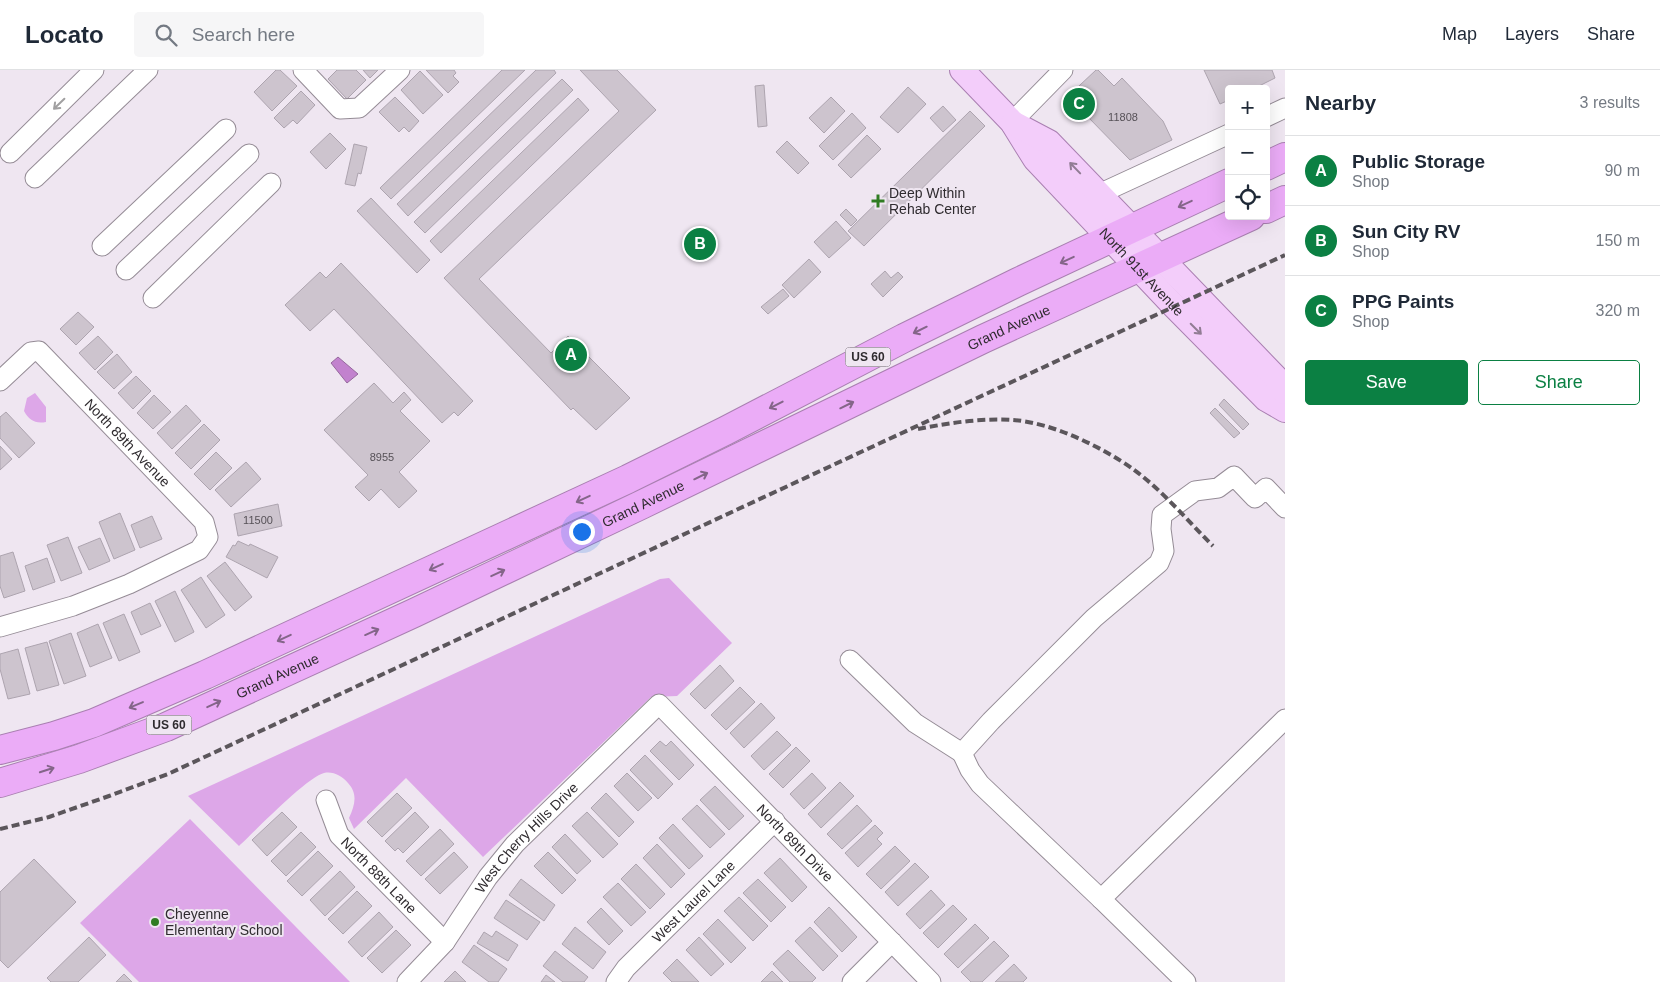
<!DOCTYPE html>
<html lang="en">
<head>
<meta charset="utf-8">
<style>
	:root { --surface:#fff; --page:#f6f6f7; --text:#1f2937; --muted:#747a83; --line:#e0e1e3; --accent:#0b8043 }
	body { margin:0; font-family:Helvetica,sans-serif; background:var(--page); color:var(--text) }
	.controls { position:absolute; right:15px; top:15px; display:grid; overflow:hidden; border-radius:5px; box-shadow:0 5px 20px #0002 }
	.controls button { width:45px; height:45px; display:grid; place-items:center; padding:0; border:0; border-bottom:1px solid var(--line); background:var(--surface); color:var(--text); font:25px sans-serif }
	.you { position:absolute; left:581px; top:461px; width:18px; height:18px; margin:-12px; border:4px solid #fff; border-radius:50%; background:#1a73e8; box-shadow:0 0 0 8px #1a73e833 }
	.badge { display:grid; place-items:center; width:32px; height:32px; border-radius:50%; background:var(--accent); color:#fff; font-size:16px; font-weight:700 }
	.pin { position:absolute; translate:-50% -50%; border:2px solid #fff; box-shadow:0 1px 5px #0006 }
	.list { margin:0; padding:0; list-style:none }
	h2 { display:flex; justify-content:space-between; align-items:center; height:65px; margin:0; padding:0 20px; font-size:21px }
	h2 small { font-size:16px; font-weight:400; color:var(--muted) }
	.list li { display:grid; grid-template-columns:32px 1fr auto; gap:15px; align-items:center; box-sizing:border-box; height:70px; padding:0 20px; border-top:1px solid var(--line) }
	.list b { display:block; font-size:19px; white-space:nowrap }
	.list p { margin:0; font-size:16px; white-space:nowrap; color:var(--muted) }
	.list em { font-size:16px; font-style:normal; color:var(--muted) }
	.actions { display:flex; gap:10px; padding:15px 20px }
	.actions a { flex:1; padding:11px 0; border:1px solid var(--accent); border-radius:5px; text-align:center; font-size:18px; color:var(--accent) }
	.actions .main { background:var(--accent); color:#fff }
	.icon { flex:none; width:28px; height:28px; fill:none; stroke:currentColor; stroke-width:2; stroke-linecap:round; stroke-linejoin:round }
	.map { position:relative; flex:none; width:1285px; height:912px; overflow:hidden }
	header { display:flex; align-items:center; gap:30px; box-sizing:border-box; height:70px; padding:0 25px; background:var(--surface); border-bottom:1px solid var(--line) }
	header strong { font-size:24px }
	nav { display:flex; gap:28px; margin-inline-start:auto; font-size:18px }
	.search { width:350px; height:45px; background:var(--page); display:flex; align-items:center; gap:12px; box-sizing:border-box; padding:0 18px; border-radius:5px; color:var(--muted); font-size:19px }
	main { display:flex }
	aside { flex:1; background:var(--surface) }
	.map>svg:first-child { display:block }
	.green { fill:#dda7e8 }
	.water { fill:#c282ce; stroke:#96689e }
	.building { fill:#cdc4ce; stroke:#ada4af }
	.lines { fill:none; stroke-linecap:round; stroke-linejoin:round }
	.minor-casing { stroke:#958c96; stroke-width:21 }
	.major-casing { stroke:#a97fb1; stroke-width:26 }
	.highway-casing { stroke:#a97fb1; stroke-width:30 }
	.minor { stroke:#fff; stroke-width:19 }
	.major { stroke:#f3cdfa; stroke-width:24 }
	.highway { stroke:#ebacf7; stroke-width:28 }
	.rail { stroke:#5b565b; stroke-width:4; stroke-dasharray:8 4; stroke-linecap:butt }
	.oneway { stroke:#a1a0a1 }
	.oneway2 { stroke:#917c94 }
	.oneway3 { stroke:#846589 }
	.poi-dot { fill:#307c23; stroke:#efe6f1; stroke-width:2 }
	.labels { text-anchor:middle; stroke-width:4; stroke-linejoin:round; paint-order:stroke }
	.number-label { font-size:11px; fill:#565157 }
	.shield { fill:#efe6f1; stroke:#696369; stroke-width:1 }
	.shield-label { font-size:12px; font-weight:bold; fill:#2f2b2f }
	.poi-label { font-size:14px; fill:#2f2b2f; stroke:#efe6f1; text-anchor:start }
	.street-label { font-size:14px; fill:#2f2b2f; stroke:#efe6f1 }
</style>
</head>
<body>
<header>
<strong>Locato</strong>
<div class="search"><svg class="icon" aria-label="search" viewBox="0 0 24 24"><circle cx="10" cy="10" r="6"/><path d="M15 15l6 6"/></svg>Search here</div>
<nav><a>Map</a><a>Layers</a><a>Share</a></nav>
</header>
<main>
<div class="map">
<svg width="1285" height="912" viewBox="0 0 1285 912">
	<rect width="100%" height="100%" fill="#efe6f1"/>
	<path class="green" d="M35,323l11,14v15c-11,2 -17,-2 -22,-11l3,-13z
		M669,508l63,65 -55,53 -26,1 -168,160 -77,-79 -52,51 -5,-11c6,-13 9,-24 -1,-35 -6,-7 -15,-12 -24,-10 -17,4 -70,59 -85,73l-51,-50 472,-217z
		M190,749l160,163h-211l-59,-59z"/>
	<path class="water" d="M338,287l20,17 -11,9 -16,-20z"/>
	<path class="building" d="M276,0h4l17,16 -25,25 -18,-19z
		M337,0h19l10,10 -19,19 -19,-20z
		M363,0h15l-8,8z
		M426,0h28l2,3 -3,3 6,6 -11,11z
		M502,0h23l-134,129 -11,-11z
		M536,0h18l2,3 -148,143 -11,-12z
		M580,0h37l39,40 -177,169 72,74 17,-17 62,62 -34,32 -23,-22 -2,2 -127,-132 175,-167z
		M1096,0h2l16,16 8,-8 41,43 9,19 -42,20 -44,-45 -4,4 -18,-19z
		M1204,0h68l3,8 -22,11h-24v11l-9,4z
		M420,1l23,24 -20,19 -22,-24z
		M562,9l11,11 -148,143 -11,-11z
		M764,15l3,41 -9,1 -3,-41z
		M908,17l18,17 -28,29 -18,-16z
		M301,21l14,14 -18,19 -4,-4 -9,8 -10,-10z
		M395,27l24,24 -10,11 -5,-5 -5,5 -20,-20z
		M831,27l14,14 -21,22 -15,-15z
		M578,28l11,12 -148,143 -11,-12z
		M943,36l13,14 -13,12 -13,-14z
		M970,41l15,15 -121,120 -16,-15z
		M852,43l14,15 -33,32 -14,-14z
		M330,63l16,16 -20,20 -16,-17z
		M867,65l14,14 -30,29 -13,-13z
		M787,71l22,22 -11,11 -22,-22z
		M354,74l13,3 -6,27 -3,-1 -3,13 -10,-2z
		M371,128l59,62 -13,13 -60,-62z
		M846,139l11,11 -6,6 -11,-11z
		M836,151l15,17 -22,20 -15,-16z
		M809,189l12,13 -27,26 -12,-13z
		M341,193l132,138 -15,15 -4,-4 -12,11 -108,-114 -24,22 -25,-26 35,-33 6,6z
		M885,201l6,7 7,-6 5,5 -20,20 -12,-13z
		M783,219l6,7 -21,18 -7,-7z
		M78,242l16,15 -18,18 -16,-16z
		M98,266l15,16 -18,18 -16,-17z
		M117,284l15,18 -18,17 -17,-17z
		M136,306l15,15 -18,18 -15,-16z
		M374,313l19,20 11,-11 7,8 -11,11 30,30 -31,31 18,19 -18,17 -18,-19 -12,12 -14,-14 13,-12 -44,-45z
		M154,325l17,17 -18,17 -16,-16z
		M1224,329l25,25 -6,6 -24,-25z
		M186,335l15,16 -29,28 -15,-16z
		M1215,338l25,25 -6,5 -24,-25z
		M6,342l29,31 -16,15 -19,-20v-21z
		M204,354l16,16 -29,29 -16,-16z
		M0,376l12,13 -12,11z
		M216,382l16,16 -22,22 -16,-16z
		M246,392l15,17 -30,28 -16,-17z
		M278,434l4,22 -44,10 -4,-22z
		M120,443l15,37 -21,9 -15,-37z
		M152,446l10,23 -22,9 -9,-23z
		M68,467l14,36 -21,8 -14,-36z
		M100,468l10,23 -21,9 -11,-23z
		M238,471l11,5 1,-2 28,13 -11,21 -41,-21 7,-12 2,1z
		M13,482l12,39 -21,7 -4,-12v-30z
		M47,488l8,24 -22,8 -8,-24z
		M225,492l27,35 -17,14 -28,-35z
		M201,507l24,38 -19,13 -25,-38z
		M175,521l19,41 -19,10 -20,-41z
		M150,533l11,23 -20,9 -10,-23z
		M124,544l16,38 -21,9 -16,-38z
		M98,554l14,34 -22,9 -13,-34z
		M71,563l15,43 -22,8 -15,-43z
		M47,572l12,43 -22,6 -12,-43z
		M18,579l12,45 -22,5 -8,-30v-15z
		M720,595l14,16 -29,28 -15,-15z
		M740,617l15,15 -29,28 -15,-15z
		M761,633l14,15 -31,30 -14,-15z
		M777,661l14,14 -27,25 -13,-14z
		M660,671l6,5 5,-5 23,24 -15,15 -29,-29z
		M796,677l14,14 -27,27 -14,-14z
		M645,685l28,29 -15,15 -28,-29z
		M627,703l25,25 -14,13 -24,-25z
		M812,703l14,15 -22,21 -14,-15z
		M840,712l14,14 -33,32 -13,-14z
		M715,716l29,30 -15,14 -29,-30z
		M397,723l15,15 -30,29 -15,-15z
		M606,723l28,29 -15,15 -28,-29z
		M697,735l28,29 -15,14 -28,-29z
		M857,735l15,16 -30,28 -15,-15z
		M282,742l15,15 -30,29 -15,-16z
		M415,742l14,15 -26,26 -5,-5 -3,3 -10,-10z
		M587,742l31,32 -15,14 -31,-32z
		M673,754l30,32 -14,13 -30,-31z
		M875,755l8,8 -6,6 5,5 -24,23 -13,-14z
		M440,759l14,15 -33,32 -15,-15z
		M301,762l15,15 -30,29 -15,-15z
		M565,764l26,27 -14,13 -25,-27z
		M657,774l28,30 -14,14 -28,-30z
		M895,776l15,15 -29,28 -15,-15z
		M318,781l15,15 -31,30 -15,-15z
		M454,782l14,15 -28,27 -15,-15z
		M548,782l28,28 -14,14 -28,-28z
		M780,788l27,29 -15,15 -28,-29z
		M34,789l42,43 -68,66 -8,-8v-68z
		M915,793l14,14 -31,29 -13,-14z
		M636,794l29,30 -15,15 -29,-30z
		M340,801l15,16 -30,29 -15,-16z
		M521,809l34,26 -11,16 -35,-26z
		M758,809l28,28 -15,15 -28,-29z
		M618,813l28,29 -15,14 -28,-29z
		M931,820l14,15 -25,24 -14,-15z
		M357,821l15,15 -29,28 -15,-15z
		M739,827l29,29 -15,15 -29,-30z
		M506,830l34,22 -13,18 -33,-22z
		M953,835l14,14 -29,29 -15,-15z
		M829,837l28,30 -15,15 -28,-30z
		M601,838l22,23 -14,14 -22,-23z
		M379,842l14,15 -31,30 -14,-15z
		M718,849l28,29 -15,15 -28,-29z
		M975,854l14,14 -31,30 -14,-14z
		M575,857l31,25 -13,17 -31,-25z
		M810,857l28,29 -15,15 -28,-30z
		M396,860l15,15 -29,28 -15,-15z
		M496,861l22,14 -10,16 -31,-18 7,-11 8,5z
		M89,867l17,18 -28,27h-27l-4,-4z
		M699,867l25,27 -13,12 -25,-26z
		M994,871l15,15 -27,26h-11l-10,-10z
		M474,875l33,24 -9,13h-9l-27,-20z
		M788,880l28,28 -4,4h-22l-17,-18z
		M555,881l33,26 -4,5h-21l-20,-16z
		M677,889l22,23h-27l-9,-9z
		M1014,894l13,14 -4,4h-28z
		M455,901l11,11h-22z
		M772,901l11,11h-22z
		M124,904l8,8h-16z
		M546,905l9,7h-14z"/>
	<g class="lines">
		<g class="minor-casing">
			<g id="minor">
				<path d="M303,0l37,39 19,-1 41,-38"/>
				<path d="M1266,47l19,-9"/>
				<path d="M1012,52l51,-52"/>
				<path d="M10,83l84,-83"/>
				<path d="M35,108l113,-108"/>
				<path d="M1099,124l130,-60"/>
				<path d="M102,176l124,-117"/>
				<path d="M126,200l123,-116"/>
				<path d="M153,228l118,-115"/>
				<path id="s1" d="M0,311l31,-29 8,-1 165,171 4,15 -9,13 -70,34 -56,22 -73,21"/>
				<path d="M850,590l65,63 47,30"/>
				<path id="s2" d="M326,730l13,35 106,107"/>
				<path d="M1101,829l-121,-115 -10,-14 -8,-17 29,-32 103,-103 65,-55 5,-12 -3,-22 1,-14 33,-24 23,-3 16,-12 21,22 11,-10 19,20"/>
				<path id="s3" d="M407,912l38,-40 43,-65 27,-33 144,-140 272,278"/>
				<path id="s4" d="M616,912l10,-14 149,-147"/>
				<path d="M852,912l40,-40"/>
				<path d="M1186,912l-85,-83 184,-180"/>
			</g>
		</g>
		<g class="major-casing">
			<g id="major">
				<path id="s5" d="M962,0l50,52 23,37 139,147 92,93 19,11"/>
				<path d="M1013,53l36,19 233,242 3,8"/>
			</g>
		</g>
		<g class="highway-casing">
			<g id="highway">
				<path d="M1266,96l19,-9"/>
				<path d="M1266,139l19,-9"/>
				<path d="M0,680l54,-14 40,-13 111,-48 423,-196 97,-48 179,-93 114,-56 211,-99"/>
				<path id="s6" d="M0,713l79,-24 87,-32 248,-114 227,-108 342,-166 268,-123"/>
			</g>
		</g>
		<use href="#minor" class="minor"/>
		<use href="#major" class="major"/>
		<use href="#highway" class="highway"/>
		<path class="rail" d="M918,359c31,-6 62,-11 94,-9 39,2 90,27 121,49 30,22 54,51 80,77
			M0,759l49,-12 60,-21 59,-22 1117,-519"/>
	</g>
	<defs><path id="oneway-shaft" d="M-6 0H5M1.5-3L5.5 0L1.5 3" fill="none" stroke-width="1.6" stroke-linecap="round" stroke-linejoin="round" transform="scale(1.25)"/></defs>
	<use class="oneway" href="#oneway-shaft" transform="translate(59 34) rotate(136)"/>
	<g class="oneway2">
		<use href="#oneway-shaft" transform="translate(1075 98) rotate(-134)"/>
		<use href="#oneway-shaft" transform="translate(1196 259) rotate(45)"/>
	</g>
	<g class="oneway3">
		<use href="#oneway-shaft" transform="translate(1185 134) rotate(155)"/>
		<use href="#oneway-shaft" transform="translate(1067 190) rotate(155)"/>
		<use href="#oneway-shaft" transform="translate(920 260) rotate(154)"/>
		<use href="#oneway-shaft" transform="translate(776 335) rotate(153)"/>
		<use href="#oneway-shaft" transform="translate(847 335) rotate(-26)"/>
		<use href="#oneway-shaft" transform="translate(701 406) rotate(-26)"/>
		<use href="#oneway-shaft" transform="translate(583 429) rotate(155)"/>
		<use href="#oneway-shaft" transform="translate(436 497) rotate(155)"/>
		<use href="#oneway-shaft" transform="translate(498 503) rotate(-25)"/>
		<use href="#oneway-shaft" transform="translate(372 562) rotate(-24)"/>
		<use href="#oneway-shaft" transform="translate(284 568) rotate(155)"/>
		<use href="#oneway-shaft" transform="translate(214 634) rotate(-25)"/>
		<use href="#oneway-shaft" transform="translate(136 635) rotate(157)"/>
		<use href="#oneway-shaft" transform="translate(47 700) rotate(-18)"/>
	</g>
	<g class="poi-dot">
		<path d="M875.5 123.5h5v5h5v5h-5v5h-5v-5h-5v-5h5z"/>
		<circle cx="155" cy="852" r="5"/>
	</g>
	<g class="labels">
		<g class="number-label">
			<text x="1123" y="51">11808</text>
			<text x="382" y="391">8955</text>
			<text x="258" y="454">11500</text>
		</g>
		<g class="shield">
			<rect x="845.5" y="277.5" width="45" height="19" rx="4"/>
			<rect x="146.5" y="645.5" width="45" height="19" rx="4"/>
		</g>
		<g class="shield-label">
			<text x="868" y="291">US 60</text>
			<text x="169" y="659">US 60</text>
		</g>
		<g class="poi-label">
			<text x="889" y="128">Deep Within<tspan x="889" dy="16">Rehab Center</tspan></text>
			<text x="165" y="849">Cheyenne<tspan x="165" dy="16">Elementary School</tspan></text>
		</g>
		<g class="street-label">
			<text dy="5" stroke="none"><textPath href="#s5" startOffset="271">North 91st Avenue</textPath></text>
			<text dy="5" stroke="none"><textPath href="#s6" startOffset="1108">Grand Avenue</textPath></text>
			<text dy="5" stroke="none"><textPath href="#s1" startOffset="178">North 89th Avenue</textPath></text>
			<text dy="5" stroke="none"><textPath href="#s6" startOffset="702">Grand Avenue</textPath></text>
			<text dy="5" stroke="none"><textPath href="#s6" startOffset="298">Grand Avenue</textPath></text>
			<text dy="5" stroke="none"><textPath href="#s3" startOffset="188">West Cherry Hills Drive</textPath></text>
			<text dy="5" stroke="none"><textPath href="#s3" startOffset="571">North 89th Drive</textPath></text>
			<text dy="5" stroke="none"><textPath href="#s2" startOffset="94">North 88th Lane</textPath></text>
			<text dy="5" stroke="none"><textPath href="#s4" startOffset="112">West Laurel Lane</textPath></text>
		</g>
	</g>
</svg>
<div class="controls">
<button>+</button>
<button>−</button>
<button><svg class="icon" aria-label="locate" viewBox="0 0 24 24"><circle cx="12" cy="12" r="6"/><path d="M12 2v4M12 18v4M2 12h4M18 12h4"/></svg></button>
</div>
<div class="you"></div>
<div class="pin badge" style="left:571px;top:285px">A</div>
<div class="pin badge" style="left:700px;top:174px">B</div>
<div class="pin badge" style="left:1079px;top:34px">C</div>
</div>
<aside>
<h2>Nearby<small>3 results</small></h2>
<ul class="list">
<li><span class="badge">A</span><div><b>Public Storage</b><p>Shop</p></div><em>90 m</em></li>
<li><span class="badge">B</span><div><b>Sun City RV</b><p>Shop</p></div><em>150 m</em></li>
<li><span class="badge">C</span><div><b>PPG Paints</b><p>Shop</p></div><em>320 m</em></li>
</ul>
<div class="actions"><a class="main">Save</a><a>Share</a></div>
</aside>
</main>
</body>
</html>
